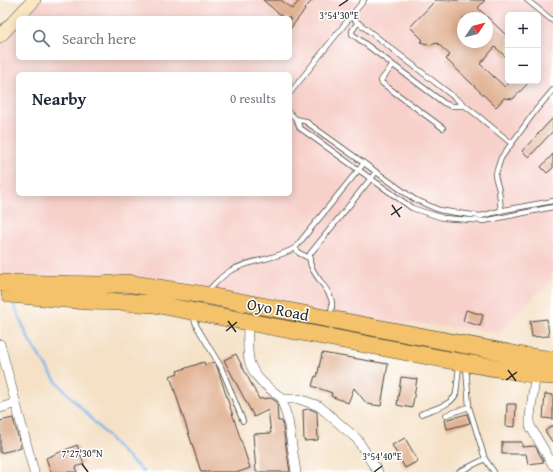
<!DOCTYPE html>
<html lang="en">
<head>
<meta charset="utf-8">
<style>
	:root { --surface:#fff; --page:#f6f6f7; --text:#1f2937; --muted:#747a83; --line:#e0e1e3 }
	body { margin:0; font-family:"Gentium Book Plus",serif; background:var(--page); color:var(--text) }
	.controls { position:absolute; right:12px; top:12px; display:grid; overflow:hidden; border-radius:6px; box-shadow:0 2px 10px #0003 }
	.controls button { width:36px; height:36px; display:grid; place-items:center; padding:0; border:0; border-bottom:1px solid var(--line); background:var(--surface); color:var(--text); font:20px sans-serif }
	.compass { position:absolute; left:457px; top:12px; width:36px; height:36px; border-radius:50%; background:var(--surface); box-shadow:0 2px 10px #0003; rotate:55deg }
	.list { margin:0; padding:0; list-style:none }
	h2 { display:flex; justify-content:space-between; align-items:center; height:52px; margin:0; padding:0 16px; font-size:17px }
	h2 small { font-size:13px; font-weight:400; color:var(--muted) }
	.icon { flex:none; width:22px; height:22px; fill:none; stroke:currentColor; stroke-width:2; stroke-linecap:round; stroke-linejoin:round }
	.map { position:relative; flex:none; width:553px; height:472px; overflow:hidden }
	.search { position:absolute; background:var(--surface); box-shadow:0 2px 10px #0003; left:16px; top:16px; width:276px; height:44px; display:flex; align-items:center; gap:10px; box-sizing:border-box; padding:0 14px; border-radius:6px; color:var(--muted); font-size:15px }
	.panel { position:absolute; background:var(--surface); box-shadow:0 2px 10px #0003; left:16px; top:72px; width:276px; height:124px; border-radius:6px }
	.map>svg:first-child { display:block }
	.built { fill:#f7d0ca; fill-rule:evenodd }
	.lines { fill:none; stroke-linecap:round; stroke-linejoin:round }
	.stream { stroke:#7ab3ea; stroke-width:2.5 }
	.building { fill:#e2b395; fill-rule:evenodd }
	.lane-casing { stroke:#494642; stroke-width:6 }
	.street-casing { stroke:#494642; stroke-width:10 }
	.secondary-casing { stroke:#494642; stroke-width:14 }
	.highway-casing { stroke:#494642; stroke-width:18 }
	.lane { stroke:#fff; stroke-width:4.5 }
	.street { stroke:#fff; stroke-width:9 }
	.secondary { stroke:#fbe7c3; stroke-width:13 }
	.highway { stroke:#f4c26a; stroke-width:17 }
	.ticks { fill:none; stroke:#2b2b2b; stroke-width:1.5 }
	.labels { text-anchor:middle; stroke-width:3; stroke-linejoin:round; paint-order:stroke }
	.street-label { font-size:16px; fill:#2b2b2b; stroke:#fff }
	.ticks-label { font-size:10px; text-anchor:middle; fill:#2b2b2b; stroke:#fff; stroke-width:3; stroke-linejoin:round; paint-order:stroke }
</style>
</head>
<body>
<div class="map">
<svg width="553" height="472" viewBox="0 0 553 472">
	<rect width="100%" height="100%" fill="#fff"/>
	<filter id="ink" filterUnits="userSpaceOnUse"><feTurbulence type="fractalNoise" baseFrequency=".025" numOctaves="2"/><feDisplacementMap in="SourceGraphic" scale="8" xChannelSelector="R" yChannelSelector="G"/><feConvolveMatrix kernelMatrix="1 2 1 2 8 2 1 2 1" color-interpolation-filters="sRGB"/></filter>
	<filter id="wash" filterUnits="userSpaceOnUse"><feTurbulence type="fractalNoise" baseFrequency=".012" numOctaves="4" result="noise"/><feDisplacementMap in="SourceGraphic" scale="16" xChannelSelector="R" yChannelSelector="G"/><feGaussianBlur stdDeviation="0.9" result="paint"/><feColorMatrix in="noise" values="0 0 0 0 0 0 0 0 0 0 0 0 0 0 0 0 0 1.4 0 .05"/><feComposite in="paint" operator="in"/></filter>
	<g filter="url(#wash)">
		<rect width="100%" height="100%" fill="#f5e1c6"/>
		<path class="built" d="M35,0h518v278l-54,54 -499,-51v-242l18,-20v39h272v-40h-271zM508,15h30v66h-30zM463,18h24v24h-24zM18,74h272v120h-272z"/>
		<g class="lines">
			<path class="stream" d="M12,300l18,42 26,39 69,74 19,17"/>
		</g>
		<g id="blocks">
			<path class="building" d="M263,0h18l11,9 8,-9h13l-9,9 1,1 -5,6 -10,13v-11h-6z
				M436,0h49l-7,8 30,29v22l-13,-12 -15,17 25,23 6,-6h19l-17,18 -9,-1 -8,9 -50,-48 4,-4 -13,-12 -6,2 -11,-3 3,-2 -13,-13zM463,18h24v24h-24z
				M553,118v13l-24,26 -7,-6z
				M553,154v14l-6,5 -6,-6z
				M466,310l17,5 -3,11 -17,-5z
				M547,319l2,17 -17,1 -2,-16z
				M322,353l66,11 -7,42 -14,-2 -13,-16 -6,15 -17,-7 1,-3 -20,-7 3,-10 2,1z
				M236,354l23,45 12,-1 6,4 1,19h4l8,51h-34l-3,-38 18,-1 -3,-23 -14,7 -30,-57z
				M204,362l1,3 9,-3 3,5 33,101 -11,4h-38l-31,-96 8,-3 -1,-2z
				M401,377l16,2 -5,29 -15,-3z
				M545,394l8,1v24l-10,-1z
				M507,404h9l-1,23 -9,-1z
				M310,409l7,3 1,28 -14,1 -1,-31z
				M467,414l3,9 -23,6 -2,-9z
				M13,418l8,30 -21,5v-32z
				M553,425v18l-8,-12z
				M405,438l13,23 -13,7 -13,-23z
				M502,442h20v5l13,-1 9,16 -16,2 -2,-10h-24z
				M77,445l7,19 -8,3 1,5h-26l-5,-14z"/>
		</g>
	</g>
	<g filter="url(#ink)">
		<use href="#blocks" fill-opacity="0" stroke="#494642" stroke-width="1"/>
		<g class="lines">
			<g class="lane-casing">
				<path id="lane" d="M527,0l26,21
					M351,17l126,98 34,28
					M358,22l-6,9v3l92,69 7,3h14
					M393,65l-11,14 -1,2 1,2 61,45
					M290,93l74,-93
					M290,113l6,6 9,2 109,78 25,11 18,3 24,3 23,-6 49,-9
					M296,119l4,9 112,80 31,10 41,3 69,-14
					M501,210l-2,-20 -4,-14 6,-18 35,-48 17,-20
					M295,248l4,5 10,5
					M207,292c8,-8 14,-16 23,-21 21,-12 45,-11 65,-23l69,-85
					M329,315c14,-22 -24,-39 -19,-61l66,-82
					M193,316l4,11 24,40 22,54
					M466,366l3,41 16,52 9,13
					M421,414c11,-5 30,-8 35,-20l3,-28
					M446,415l23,-8
					M459,472l26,-13"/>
			</g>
			<g class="street-casing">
				<path id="street" d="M248,323c0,11 -1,25 1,37 4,18 21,29 34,39v5l5,16 8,52
					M0,344l34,128
					M536,371l-6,45v10l23,39
					M283,399h16l20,7 38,33 21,33
					M0,408l16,-5"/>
			</g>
			<g class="secondary-casing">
				<path id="secondary" d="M0,36l34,-36"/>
			</g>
			<g class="highway-casing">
				<path id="highway" d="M0,283l100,2 26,-2 78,12 320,61 29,4
					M10,294l76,7 37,1 31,2 295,56 88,15 16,1"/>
			</g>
			<use href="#lane" class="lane"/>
			<use href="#street" class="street"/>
			<use href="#secondary" class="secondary"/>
			<use href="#highway" class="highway"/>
		</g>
	</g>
	<path class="ticks" d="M339,6l9,-6M392,205l8,12M391,215l11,-8M228,321l8,11M226,331l11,-9M508,370l8,11M506,380l11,-8M82,464l6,8M374,472l8,-6"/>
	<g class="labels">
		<g class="street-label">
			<text transform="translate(278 309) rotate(11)" y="6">Oyo Road</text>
		</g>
	</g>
	<g class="ticks-label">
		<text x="339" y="19">3°54'30"E</text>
		<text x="82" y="457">7°27'30"N</text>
		<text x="382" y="460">3°54'40"E</text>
	</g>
</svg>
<div class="controls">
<button>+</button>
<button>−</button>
</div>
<svg class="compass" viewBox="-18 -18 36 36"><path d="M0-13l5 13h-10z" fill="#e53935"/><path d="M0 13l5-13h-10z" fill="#747a83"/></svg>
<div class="search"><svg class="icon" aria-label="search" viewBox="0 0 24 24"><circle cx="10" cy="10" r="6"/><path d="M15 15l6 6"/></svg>Search here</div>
<section class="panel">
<h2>Nearby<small>0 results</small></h2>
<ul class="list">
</ul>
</section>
</div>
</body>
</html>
